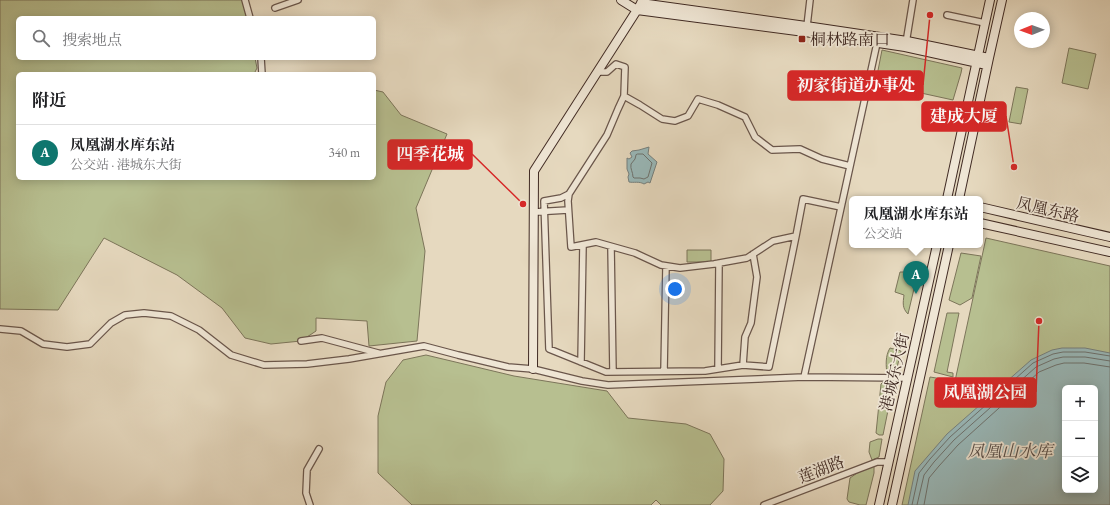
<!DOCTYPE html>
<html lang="zh">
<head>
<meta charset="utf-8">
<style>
	:root { --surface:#fff; --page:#f6f6f6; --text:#202124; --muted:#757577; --line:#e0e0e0; --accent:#0f766e }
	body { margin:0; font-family:"EB Garamond","Noto Serif SC",serif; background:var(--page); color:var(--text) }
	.controls { position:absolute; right:12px; bottom:12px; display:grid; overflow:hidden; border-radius:6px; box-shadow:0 2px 10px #0003 }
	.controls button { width:36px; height:36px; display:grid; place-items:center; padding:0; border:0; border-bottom:1px solid var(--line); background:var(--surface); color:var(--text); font:20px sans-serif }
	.compass { position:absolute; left:1014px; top:12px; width:36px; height:36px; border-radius:50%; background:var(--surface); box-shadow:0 2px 10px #0003; rotate:269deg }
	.you { position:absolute; left:675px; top:289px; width:14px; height:14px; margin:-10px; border:3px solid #fff; border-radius:50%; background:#1a73e8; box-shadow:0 0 0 6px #1a73e833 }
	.badge { display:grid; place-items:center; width:26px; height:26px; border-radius:50%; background:var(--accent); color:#fff; font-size:13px; font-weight:700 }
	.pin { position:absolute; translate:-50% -33px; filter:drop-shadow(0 1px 2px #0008) }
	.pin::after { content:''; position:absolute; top:21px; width:14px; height:12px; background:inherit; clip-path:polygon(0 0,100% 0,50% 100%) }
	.popup { position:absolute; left:849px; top:196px; width:134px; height:52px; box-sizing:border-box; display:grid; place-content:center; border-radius:6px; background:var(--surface); filter:drop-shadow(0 1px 3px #0005); font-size:13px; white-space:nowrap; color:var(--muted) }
	.popup b { font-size:15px; color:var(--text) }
	.popup::after { content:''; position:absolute; left:50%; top:100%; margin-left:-8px; border:8px solid transparent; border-top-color:var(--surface) }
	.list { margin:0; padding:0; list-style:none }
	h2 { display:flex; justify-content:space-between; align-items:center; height:52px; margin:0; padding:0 16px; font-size:17px }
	h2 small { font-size:13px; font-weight:400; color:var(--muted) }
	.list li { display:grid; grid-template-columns:26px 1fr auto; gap:12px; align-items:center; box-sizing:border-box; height:56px; padding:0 16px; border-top:1px solid var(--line) }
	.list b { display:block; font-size:15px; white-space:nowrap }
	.list p { margin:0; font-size:13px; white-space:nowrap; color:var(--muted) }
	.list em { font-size:13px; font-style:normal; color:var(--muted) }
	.icon { flex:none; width:22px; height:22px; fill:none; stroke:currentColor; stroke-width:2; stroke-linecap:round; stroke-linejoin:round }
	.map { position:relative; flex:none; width:1110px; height:505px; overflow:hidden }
	.search { position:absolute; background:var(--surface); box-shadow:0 2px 10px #0003; left:16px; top:16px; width:360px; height:44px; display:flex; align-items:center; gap:10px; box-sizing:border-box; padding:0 14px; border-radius:6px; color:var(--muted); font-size:15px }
	.panel { position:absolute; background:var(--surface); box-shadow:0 2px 10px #0003; left:16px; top:72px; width:360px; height:108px; border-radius:6px }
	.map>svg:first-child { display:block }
	.green { fill:#b7bf90; stroke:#7c755a; fill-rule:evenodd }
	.water { fill:#99b9ba; stroke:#76807e; fill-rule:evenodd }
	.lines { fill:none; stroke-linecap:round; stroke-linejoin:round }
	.shore { stroke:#6d726f; stroke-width:1 }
	.street-casing { stroke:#6a564b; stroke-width:8 }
	.secondary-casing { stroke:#412b24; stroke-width:10 }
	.street { stroke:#efe6d5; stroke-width:5.5 }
	.secondary { stroke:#efe6d5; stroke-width:8 }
	.poi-dot { fill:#8f2418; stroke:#efe6d5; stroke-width:1.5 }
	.labels { text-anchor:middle; stroke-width:3.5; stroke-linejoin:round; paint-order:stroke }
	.poi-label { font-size:16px; fill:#412b24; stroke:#efe6d5; text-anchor:start }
	.street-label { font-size:16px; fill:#412b24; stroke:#efe6d5 }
	.water-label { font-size:17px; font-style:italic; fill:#574e4a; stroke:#efe6d5 }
	.leader { fill:none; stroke:#d62828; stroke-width:1.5 }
	.callout-dot { fill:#d62828; stroke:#efe6d5; stroke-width:1.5 }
	.callout { fill:#d62828; stroke:#d62828; stroke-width:1.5 }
	.callout-label { font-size:17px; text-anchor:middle; font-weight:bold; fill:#fff }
</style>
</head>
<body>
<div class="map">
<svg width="1110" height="505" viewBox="0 0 1110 505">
	<rect width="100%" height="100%" fill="#e6d9bf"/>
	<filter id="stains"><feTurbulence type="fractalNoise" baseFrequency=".005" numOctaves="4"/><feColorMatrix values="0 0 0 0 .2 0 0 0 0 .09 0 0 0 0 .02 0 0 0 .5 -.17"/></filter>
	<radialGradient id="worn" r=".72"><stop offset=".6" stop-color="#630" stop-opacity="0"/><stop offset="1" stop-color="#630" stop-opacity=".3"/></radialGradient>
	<path class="green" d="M0,0h248l3,18h-233v40h237l2,10 -3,6h-236v104h356v-88l9,2 18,23 46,19 -31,74 9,43 -8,90 -48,5 -2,-25 -51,-3v13l-15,10 -30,3 -26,-6 -23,-30 -45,-33 -73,-37 -46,72 -58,-1z
		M1069,48l27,6 -8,35 -26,-6z
		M882,50l80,18 -1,5 -8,27 -64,-14 -3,9 -12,-4z
		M1016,87l12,2 -7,35 -12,-2z
		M986,238l124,28v239h-208l28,-128 25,4zM1065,388h30v102h-30z
		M687,250h24v12h-24z
		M961,253l20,3 -9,42 -12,7 -11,-5z
		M900,272h18l-10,42c-6,-6 -5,-11 -4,-19l-9,-3z
		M947,313h12l-12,59 6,1v4l-19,-5z
		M890,348l11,3 -6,25 -8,-2c-1,-8 -2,-18 3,-26z
		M426,355l88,21 93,15 21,27 58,6 24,10 14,25 -1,32 -13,14h-49l-5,-5 -5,5h-239l-34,-32v-57l8,-34 17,-22z
		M884,381h10l-11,54h-4l-3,-2 5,-49z
		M878,439h4l-3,18 -7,3 -3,-8 1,-10z
		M874,466v7l-8,32h-6l-11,-3 -2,-3 3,-21 10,-7z"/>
	<path class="water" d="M649,147l-1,7 9,8 -7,21 -2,-1 -4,2c-5,-3 -10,-1 -15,-2l-1,-5 1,-3 -2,-5v-11l2,1 3,-2 -2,-4 2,-2 7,-1z
		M1062,348h23l25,5v152h-202l7,-34 32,-37 84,-74 21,-10zM1065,388h30v102h-30z"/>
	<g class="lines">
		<path class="shore" d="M638,154h5l9,9 -4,14 -4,2 -4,-1h-6l-1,-1c0,-5 -3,-8 -2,-13l4,-5 1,-4z
			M912,505l7,-32 11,-14 20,-22 83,-74 20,-9 10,-2h22l25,4
			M917,505l7,-30 10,-13 20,-22 82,-73 18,-8 9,-2h22l25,4
			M924,505l5,-27 10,-12 19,-21 81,-73 17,-7 8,-2h20l26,4"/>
		<g class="street-casing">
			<path id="street" d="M245,0l5,18
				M275,8l23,-8
				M947,15l38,8
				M807,26l3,-26
				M877,43l-73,334 103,1
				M906,43l7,-43
				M261,58l1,16
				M598,72h9l9,-8 9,3 -1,29 -6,13 -11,26 -38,59 -1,7 3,46 25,-5 39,11 26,12 19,3 34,-4 33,-6 26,-17 23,-5 7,-37 38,8
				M624,96l16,9 22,14 13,2 13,-5 10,-17 20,6 27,12 10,20 17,13 28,-1 22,10 28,7
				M569,194l-8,4 -17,3 5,148 57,23 99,-1 38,-6 26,2 27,-131
				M534,212l34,-2
				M611,247l2,125
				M0,329l21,2 22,13 24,3 23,-3 21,-21 14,-8 19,-2 27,3 28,14 32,25 33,10 43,-1 42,-5 75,-13 34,9 50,12 25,2 49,12 26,4 196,-8
				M301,341l21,-3 56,15
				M581,362l2,-117
				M743,365l2,-28 6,-14 6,-46 -4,-23
				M718,369l1,-106
				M664,371l2,-105
				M310,505l-4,-12 1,-23 12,-21
				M764,505l113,-43h11"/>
		</g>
		<g class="secondary-casing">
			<path id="secondary" d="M621,0l16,10 175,23 93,14 82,18
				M641,3l172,24 94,14 82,17
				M947,199l43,-199
				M959,199l30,-141 13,-58
				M980,207l130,30
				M980,223l130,29
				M533,369l1,-198 103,-161 6,-10
				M879,505l58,-260
				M892,505l57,-260"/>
		</g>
		<use href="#street" class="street"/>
		<use href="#secondary" class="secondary"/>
	</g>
	<rect class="poi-dot" x="798" y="35" width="8" height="8" rx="2"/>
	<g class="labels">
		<g class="poi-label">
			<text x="810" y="45">桐林路南口</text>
		</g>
		<g class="street-label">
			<text transform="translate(1048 209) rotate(13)" y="6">凤凰东路</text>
			<text transform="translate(894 372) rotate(-77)" y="6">港城东大街</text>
			<text transform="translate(821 469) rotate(-21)" y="6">莲湖路</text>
		</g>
		<g class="water-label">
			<text x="1010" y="457">凤凰山水库</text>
		</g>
	</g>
	<path class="leader" d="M930 15L923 85M1014 167L1006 116M523 204L472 154M1039 321L1036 392"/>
	<g class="callout-dot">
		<circle cx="930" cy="15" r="4"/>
		<circle cx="1014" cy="167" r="4"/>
		<circle cx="523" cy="204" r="4"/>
		<circle cx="1039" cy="321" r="4"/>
	</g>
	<g class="callout">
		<rect x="788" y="71" width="135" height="29" rx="4"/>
		<rect x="922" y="102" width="84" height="29" rx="4"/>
		<rect x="388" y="140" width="84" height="29" rx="4"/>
		<rect x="935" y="378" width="101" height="29" rx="4"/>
	</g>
	<g class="callout-label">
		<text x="856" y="91">初家街道办事处</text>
		<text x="964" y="122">建成大厦</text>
		<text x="430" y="160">四季花城</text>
		<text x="985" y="398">凤凰湖公园</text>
	</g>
	<rect width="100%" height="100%" filter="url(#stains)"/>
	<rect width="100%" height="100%" fill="url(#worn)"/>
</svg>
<div class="controls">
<button>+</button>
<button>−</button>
<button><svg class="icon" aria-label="layers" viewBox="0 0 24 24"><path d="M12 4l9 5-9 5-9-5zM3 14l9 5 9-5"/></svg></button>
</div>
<svg class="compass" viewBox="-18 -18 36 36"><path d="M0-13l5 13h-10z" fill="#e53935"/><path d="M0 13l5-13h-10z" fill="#757577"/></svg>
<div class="you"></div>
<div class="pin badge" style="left:916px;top:294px">A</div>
<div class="popup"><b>凤凰湖水库东站</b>公交站</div>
<div class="search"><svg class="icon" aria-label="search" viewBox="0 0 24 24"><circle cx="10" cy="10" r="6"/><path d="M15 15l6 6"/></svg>搜索地点</div>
<section class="panel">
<h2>附近<small></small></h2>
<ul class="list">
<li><span class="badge">A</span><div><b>凤凰湖水库东站</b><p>公交站 · 港城东大街</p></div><em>340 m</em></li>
</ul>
</section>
</div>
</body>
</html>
